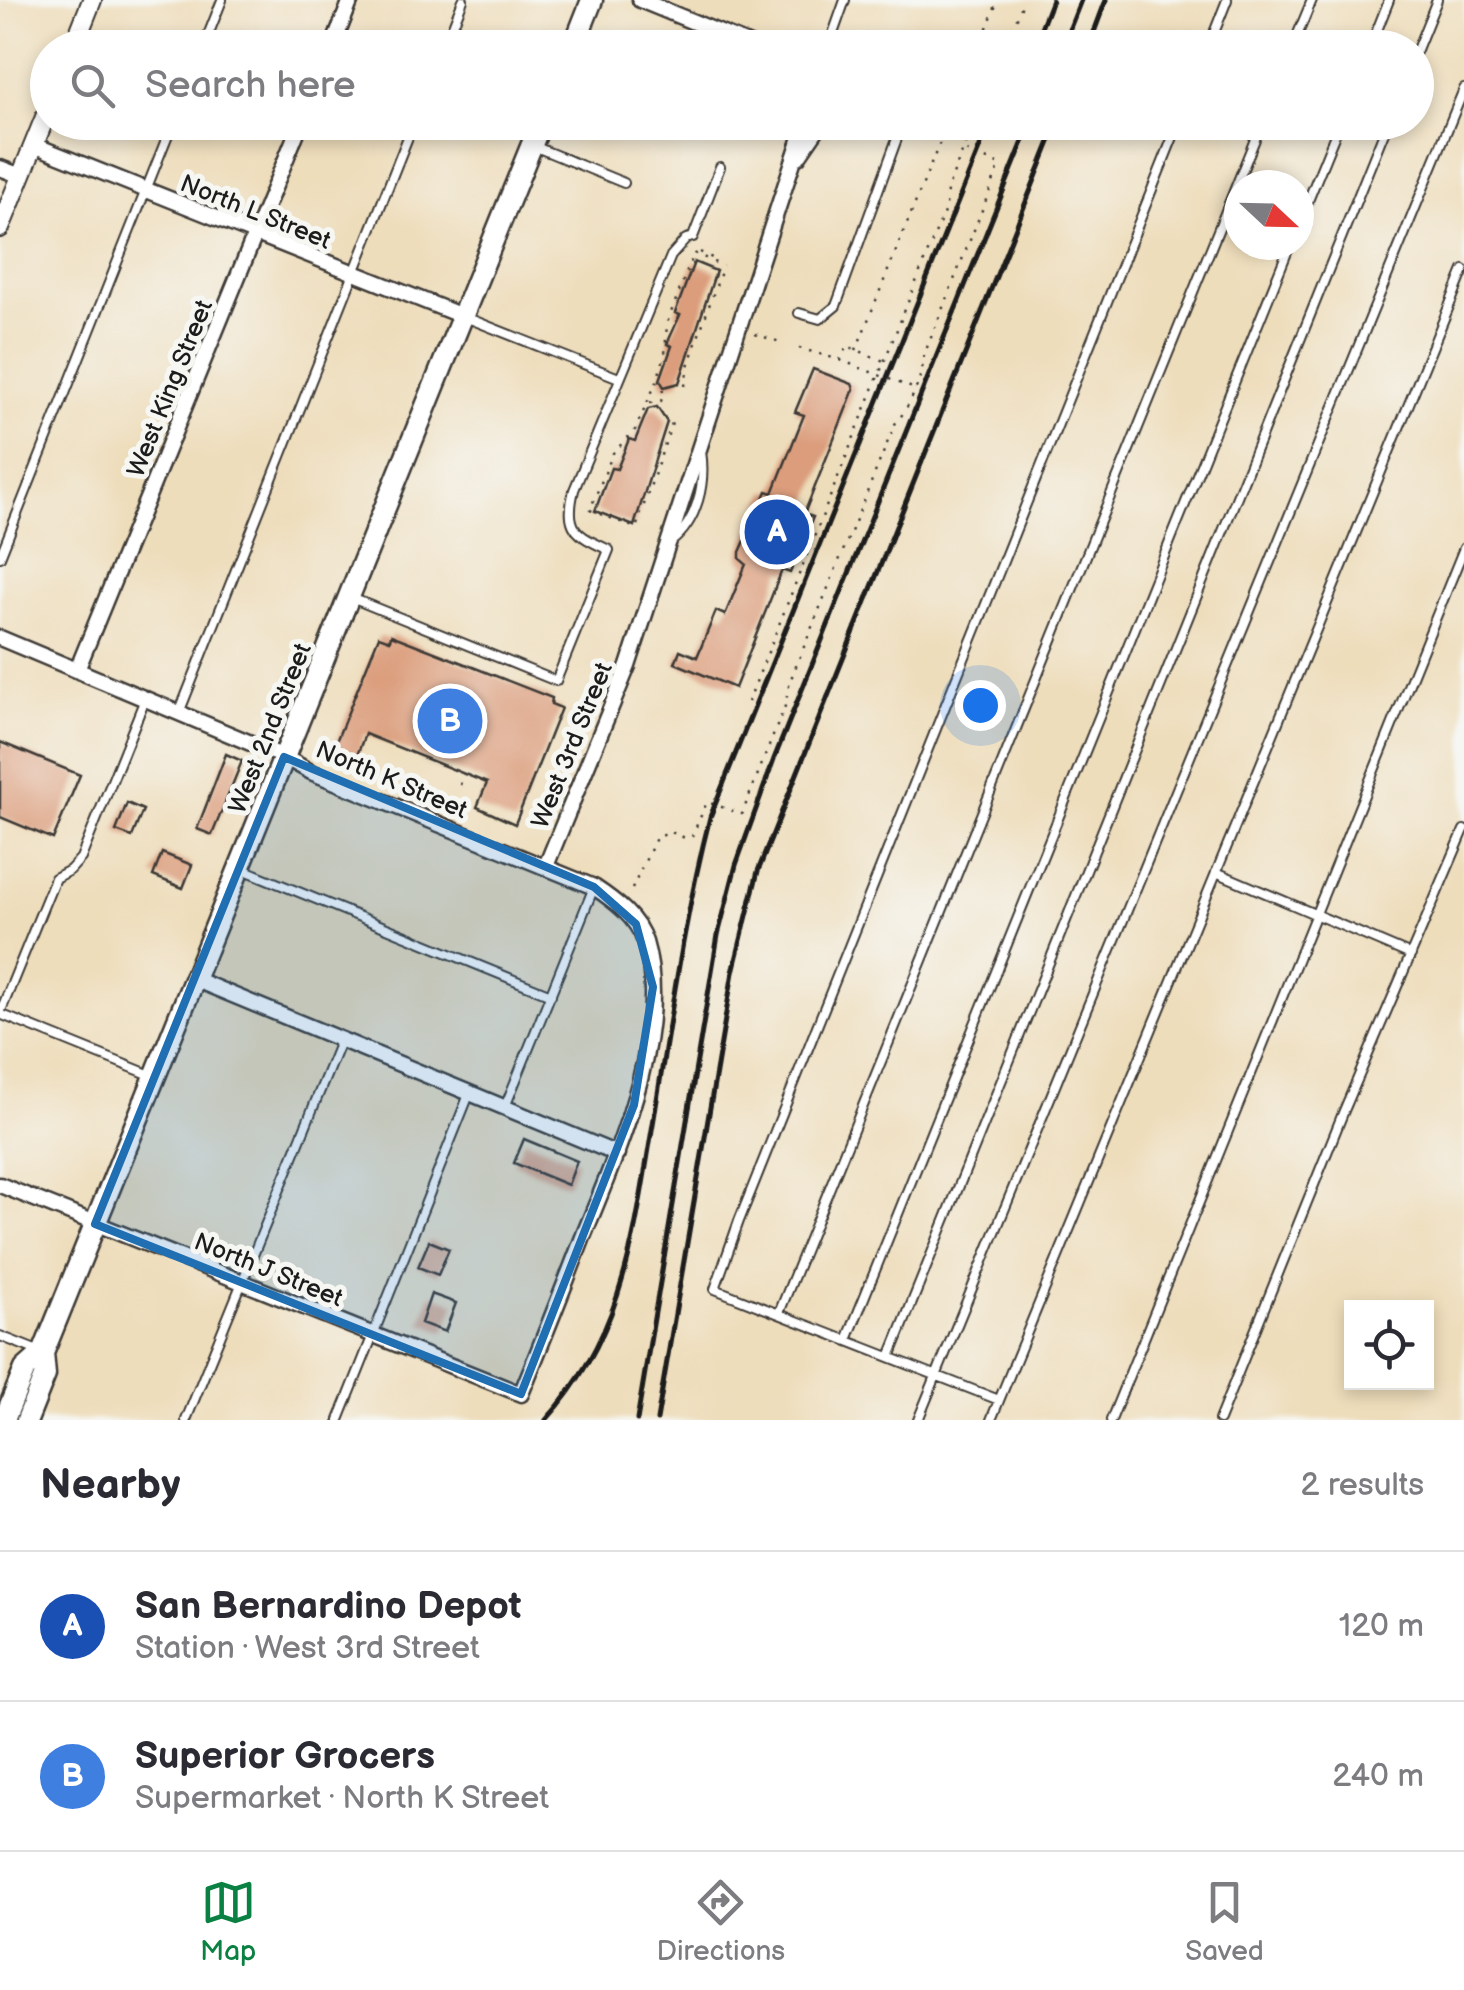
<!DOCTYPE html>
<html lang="en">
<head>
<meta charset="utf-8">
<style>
	:root { --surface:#fff; --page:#f7f7f7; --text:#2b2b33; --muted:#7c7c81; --line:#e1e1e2; --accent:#0b8043 }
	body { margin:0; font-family:"Balsamiq Sans",sans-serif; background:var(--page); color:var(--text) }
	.controls { position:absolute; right:30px; bottom:30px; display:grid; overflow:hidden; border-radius:0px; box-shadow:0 5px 15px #0003 }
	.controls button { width:90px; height:90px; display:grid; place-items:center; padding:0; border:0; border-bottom:2px solid var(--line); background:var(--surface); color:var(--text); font:50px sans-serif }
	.compass { position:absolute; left:1224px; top:170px; width:90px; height:90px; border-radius:50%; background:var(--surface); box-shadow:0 5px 15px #0003; rotate:112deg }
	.you { position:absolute; left:980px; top:705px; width:35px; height:35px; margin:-25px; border:8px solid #fff; border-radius:50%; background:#1a73e8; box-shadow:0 0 0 15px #1a73e833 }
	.badge { display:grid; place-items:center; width:65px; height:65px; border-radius:50%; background:var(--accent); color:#fff; font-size:32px; font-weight:700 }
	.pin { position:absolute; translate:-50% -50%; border:5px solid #fff; box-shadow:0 2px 10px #0006 }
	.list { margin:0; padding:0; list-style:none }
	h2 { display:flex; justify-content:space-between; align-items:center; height:130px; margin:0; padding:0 40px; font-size:42px }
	h2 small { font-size:32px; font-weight:400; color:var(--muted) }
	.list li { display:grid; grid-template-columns:65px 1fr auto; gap:30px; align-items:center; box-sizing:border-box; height:150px; padding:0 40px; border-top:2px solid var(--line) }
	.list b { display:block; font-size:38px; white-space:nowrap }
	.list p { margin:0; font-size:32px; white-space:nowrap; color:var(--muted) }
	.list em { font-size:32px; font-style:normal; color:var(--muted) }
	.icon { flex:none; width:55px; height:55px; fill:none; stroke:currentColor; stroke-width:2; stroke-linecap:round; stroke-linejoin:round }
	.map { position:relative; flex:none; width:1464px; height:1420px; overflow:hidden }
	.search { position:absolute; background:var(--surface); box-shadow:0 5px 15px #0003; left:30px; right:30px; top:30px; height:110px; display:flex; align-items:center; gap:25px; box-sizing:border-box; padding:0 35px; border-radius:55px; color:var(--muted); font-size:38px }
	.sheet { height:430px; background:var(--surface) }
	nav { display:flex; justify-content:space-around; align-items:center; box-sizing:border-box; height:140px; border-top:2px solid var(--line); background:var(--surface); font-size:28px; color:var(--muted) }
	nav a { display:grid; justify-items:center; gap:5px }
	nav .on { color:var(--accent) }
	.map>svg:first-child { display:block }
	.building { fill:#db9d7c }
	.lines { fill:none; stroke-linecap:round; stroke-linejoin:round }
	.service-casing { stroke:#3c3934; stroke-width:12 }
	.minor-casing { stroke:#3c3934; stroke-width:19 }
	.tertiary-casing { stroke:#3c3934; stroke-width:22 }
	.secondary-casing { stroke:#3c3934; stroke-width:25 }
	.path { stroke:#3c3934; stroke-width:2.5; stroke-dasharray:2.5 8; stroke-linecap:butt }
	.service { stroke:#fff; stroke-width:8 }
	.minor { stroke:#fff; stroke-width:14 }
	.tertiary { stroke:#fff; stroke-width:18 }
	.secondary { stroke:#fff; stroke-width:20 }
	.rail { stroke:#1c1c1c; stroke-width:5 }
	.path-bridge { stroke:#3c3934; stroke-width:2.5; stroke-dasharray:2.5 8; stroke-linecap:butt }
	.marked { fill:#1f6fb2; fill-opacity:0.2; stroke:#1f6fb2; stroke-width:8; stroke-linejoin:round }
	.labels { text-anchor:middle; stroke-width:10; stroke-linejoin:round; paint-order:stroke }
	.street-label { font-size:25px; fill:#1c1c1c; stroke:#f6f6f2 }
</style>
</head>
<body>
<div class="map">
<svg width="1464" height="1420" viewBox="0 0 1464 1420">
	<rect width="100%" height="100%" fill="#f6f6f2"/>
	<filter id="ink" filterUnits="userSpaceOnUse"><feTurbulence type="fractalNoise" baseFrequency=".01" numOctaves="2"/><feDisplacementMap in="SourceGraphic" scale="20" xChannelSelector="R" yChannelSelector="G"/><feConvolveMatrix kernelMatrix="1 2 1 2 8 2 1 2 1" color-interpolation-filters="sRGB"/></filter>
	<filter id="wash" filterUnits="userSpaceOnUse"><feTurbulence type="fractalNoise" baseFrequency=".0048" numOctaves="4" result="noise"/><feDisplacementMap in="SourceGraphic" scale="40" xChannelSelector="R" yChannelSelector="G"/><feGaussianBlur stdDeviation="2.25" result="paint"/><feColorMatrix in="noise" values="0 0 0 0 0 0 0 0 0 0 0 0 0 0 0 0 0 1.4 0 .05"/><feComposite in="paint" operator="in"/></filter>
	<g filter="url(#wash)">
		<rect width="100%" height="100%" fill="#edb"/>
		<g id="blocks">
			<path class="building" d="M694,262l22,9 -37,112 -15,4 -4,-7 12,-34 -5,-2 13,-29 -5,-2z
				M813,369l39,15 2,5 -50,125 9,3 -23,56 -8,-3 -47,118 -60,-25 5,-13 17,7 19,-46 9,4 21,-51 -6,-5v-7l27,-61 6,2 31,-78 -9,-3z
				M657,407l10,15 -33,104 -39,-15 16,-43 6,1 12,-30 6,2 13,-32z
				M391,635l161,63 -1,6 10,4 -46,116 -38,-17 10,-24 -122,-49 -9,24 -23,-9 46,-113 11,4z
				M0,742l80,33 -27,64 -53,-22z
				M226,754l16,7 -30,74 -15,-6z
				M127,803l16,7 -11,27 -16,-6z
				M162,853l30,12 -9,23 -30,-12z
				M524,1139l53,22 -9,24 -54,-22z
				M429,1241l20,8 -11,26 -20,-8z
				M431,1294l25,9 -11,29 -24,-9z"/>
		</g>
	</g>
	<g filter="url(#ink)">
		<use href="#blocks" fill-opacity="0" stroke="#3c3934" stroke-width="2.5"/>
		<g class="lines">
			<g class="service-casing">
				<path id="service" d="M203,48l19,-48
					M444,48l19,-48
					M828,48l17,-48
					M1208,48l19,-48
					M1292,48l20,-48
					M1370,48l19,-48
					M1416,52l21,-52
					M536,147l88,36
					M1299,223l41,-101
					M799,313l21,6 16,-13 67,-184
					M465,317l154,61
					M671,542c27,-21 35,-59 30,-91
					M0,557l173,-435
					M349,597l207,84 53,-131c-32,-15 -45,-20 -35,-60l97,-234 15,-17 7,-2 27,-70
					M179,713l235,-591
					M240,868l311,127
					M1216,872l195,83
					M0,1013l55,-135 15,-8 11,-12 64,-159
					M0,1014l153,62
					M505,1107l89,-220
					M779,1313l483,-1191
					M0,1336l38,15
					M847,1340l443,-1095
					M890,1357l498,-1235
					M999,1400l-284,-111 24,-68 440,-1099
					M186,1420l155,-381
					M339,1420l131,-328
					M918,1420l546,-1331
					M991,1420l473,-1150
					M1111,1420l353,-872
					M1219,1420l124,-307 121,-283"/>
			</g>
			<g class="minor-casing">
				<path id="minor" d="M640,0l117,48
					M332,48l19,-48
					M34,145l428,171
					M798,157l24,-35
					M0,168l21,8
					M0,638l284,119 27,15 283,115c21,14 43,30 51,55 27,90 -29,213 -62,295 -20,53 -41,105 -62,157l-521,-209
					M77,670l224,-548
					M546,866l82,-200 178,-544
					M194,979l423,175"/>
			</g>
			<g class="tertiary-casing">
				<path id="tertiary" d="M73,48l19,-48
					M0,228l48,-118"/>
			</g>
			<g class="secondary-casing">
				<path id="secondary" d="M573,48l19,-48
					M4,1420l21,-51 18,-16 498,-1231
					M27,1420l18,-45 -2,-22"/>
			</g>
			<path class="path" d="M979,48l19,-48
				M1005,48l19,-48
				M700,252l16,8
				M755,334l25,8
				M799,348l41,12 7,-14 37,15
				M856,350l92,-228
				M657,381l-22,49 -22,23 -23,57 46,18 37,-108
				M685,386l3,-20 35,-100
				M650,403l11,-2 3,-8 -7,-12 8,-27 2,-31 27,-70 24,11
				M748,702l198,-495 1,-17 27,-68
				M460,785l4,-11
				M632,889l24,-51 15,-6 14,6 7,-2 15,-34 35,12 43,-108 5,-25 105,-257c16,-19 27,-45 29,-69l76,-190 -37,-15"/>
			<use href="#service" class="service"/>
			<use href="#minor" class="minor"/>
			<use href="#tertiary" class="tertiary"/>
			<use href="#secondary" class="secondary"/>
			<path class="rail" d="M1033,48l19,-48
				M1062,48l19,-48
				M1088,48l18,-48
				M546,1420c79,-87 88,-185 107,-296 17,-102 31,-206 57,-307l280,-695
				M637,1420l81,-485 18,-70 38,-106 257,-637
				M657,1420l76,-448 25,-101 300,-749"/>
			<path class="path-bridge" d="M840,360l75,29"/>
		</g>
	</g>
	<path class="marked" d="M284,757l310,130 42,37 17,63 -19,118 -113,289 -426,-170z"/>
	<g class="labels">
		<g class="street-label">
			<text transform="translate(256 211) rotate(22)" y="9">North L Street</text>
			<text transform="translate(169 388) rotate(-68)" y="9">West King Street</text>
			<text transform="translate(269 728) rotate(-68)" y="9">West 2nd Street</text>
			<text transform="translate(571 745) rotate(-68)" y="9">West 3rd Street</text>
			<text transform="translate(392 779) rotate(23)" y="9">North K Street</text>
			<text transform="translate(269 1269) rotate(22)" y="9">North J Street</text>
		</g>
	</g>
</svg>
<div class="controls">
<button><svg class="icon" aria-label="locate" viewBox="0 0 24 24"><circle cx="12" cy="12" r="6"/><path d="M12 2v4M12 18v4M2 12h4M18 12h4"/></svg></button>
</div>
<svg class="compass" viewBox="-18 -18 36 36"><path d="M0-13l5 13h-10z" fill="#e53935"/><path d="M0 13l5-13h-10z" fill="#7c7c81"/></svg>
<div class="you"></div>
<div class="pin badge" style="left:777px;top:532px;background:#1a4fb4">A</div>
<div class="pin badge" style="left:450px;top:721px;background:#3f7fe0">B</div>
<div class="search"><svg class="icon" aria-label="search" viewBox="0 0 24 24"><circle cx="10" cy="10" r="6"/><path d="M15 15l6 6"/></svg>Search here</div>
</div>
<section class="sheet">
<h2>Nearby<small>2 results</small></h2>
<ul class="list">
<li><span class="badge" style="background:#1a4fb4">A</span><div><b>San Bernardino Depot</b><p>Station · West 3rd Street</p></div><em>120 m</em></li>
<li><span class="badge" style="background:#3f7fe0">B</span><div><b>Superior Grocers</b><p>Supermarket · North K Street</p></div><em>240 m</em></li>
</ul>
</section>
<nav>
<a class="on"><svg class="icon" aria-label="map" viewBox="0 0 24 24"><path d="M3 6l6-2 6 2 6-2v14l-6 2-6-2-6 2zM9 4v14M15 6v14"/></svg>Map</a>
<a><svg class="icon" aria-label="directions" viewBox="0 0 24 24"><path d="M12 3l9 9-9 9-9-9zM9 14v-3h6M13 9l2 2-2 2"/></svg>Directions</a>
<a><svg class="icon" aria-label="saved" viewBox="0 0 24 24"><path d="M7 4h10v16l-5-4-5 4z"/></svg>Saved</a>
</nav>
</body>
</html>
